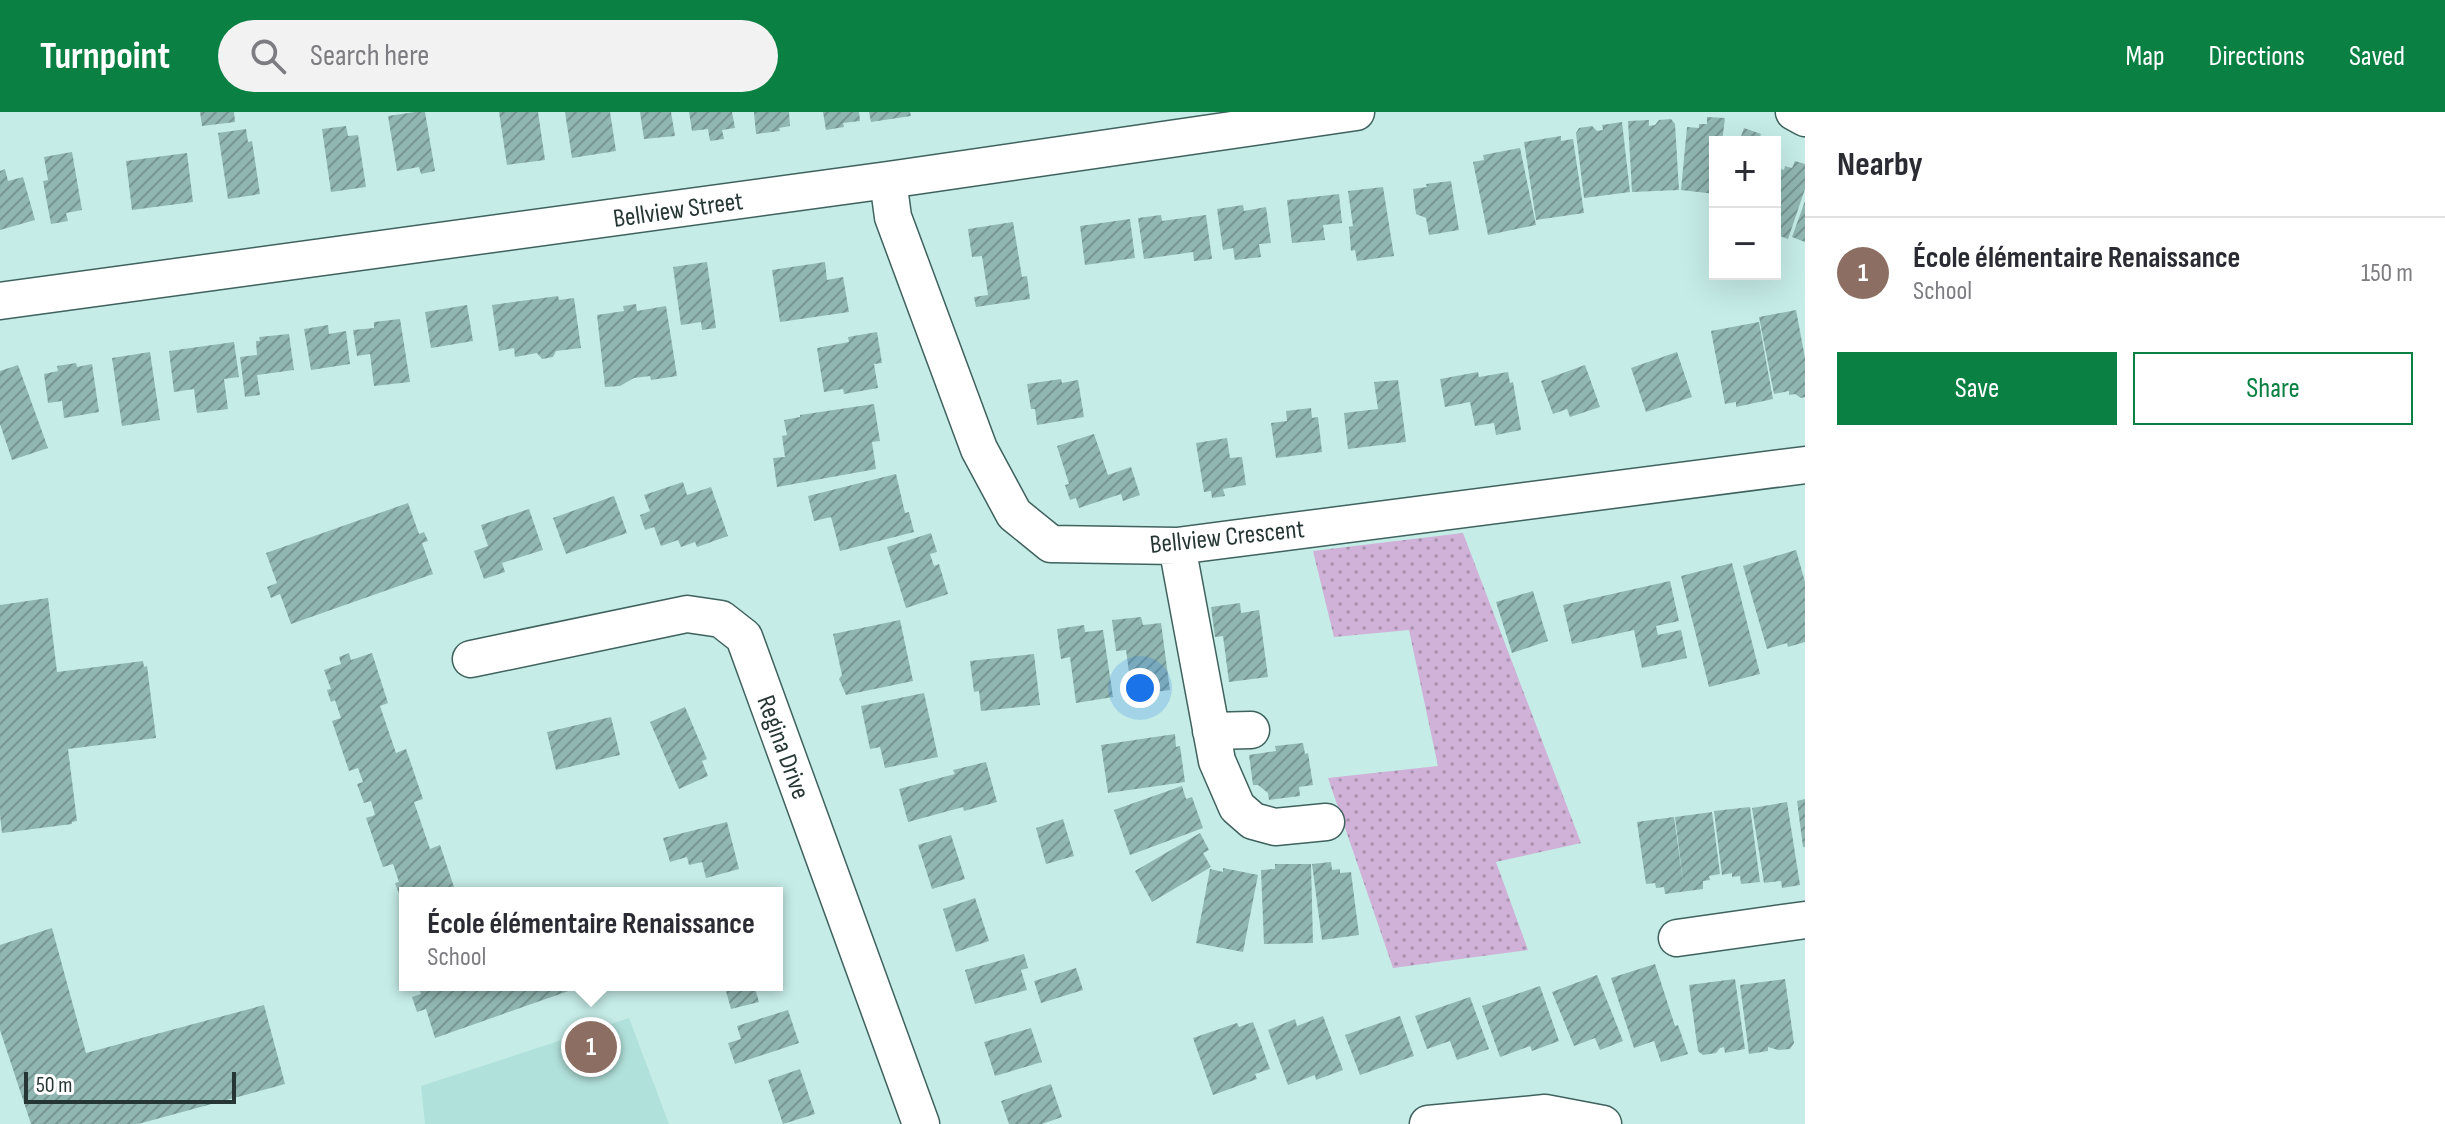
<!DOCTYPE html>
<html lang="en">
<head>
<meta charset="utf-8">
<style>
	:root { --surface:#fff; --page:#f2f2f3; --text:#2b2b33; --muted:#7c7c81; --line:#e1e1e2; --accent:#0b8043 }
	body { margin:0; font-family:"Sofia Sans Condensed",sans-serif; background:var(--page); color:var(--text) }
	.controls { position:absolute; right:24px; top:24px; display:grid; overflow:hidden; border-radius:0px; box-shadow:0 8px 32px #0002 }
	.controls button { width:72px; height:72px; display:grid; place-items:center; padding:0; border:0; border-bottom:2px solid var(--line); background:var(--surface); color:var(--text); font:40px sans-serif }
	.scale { position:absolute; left:24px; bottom:20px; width:212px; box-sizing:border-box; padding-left:8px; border:4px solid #263634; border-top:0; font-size:22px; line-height:28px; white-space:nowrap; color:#263634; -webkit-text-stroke:6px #fff; paint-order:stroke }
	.you { position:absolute; left:1140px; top:576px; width:28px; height:28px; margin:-20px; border:6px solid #fff; border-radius:50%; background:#1a73e8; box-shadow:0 0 0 12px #1a73e833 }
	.badge { display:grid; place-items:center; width:52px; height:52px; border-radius:50%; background:var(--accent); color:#fff; font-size:26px; font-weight:700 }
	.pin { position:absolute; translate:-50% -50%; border:4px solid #fff; box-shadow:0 2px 8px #0006 }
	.popup { position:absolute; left:399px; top:775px; width:384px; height:104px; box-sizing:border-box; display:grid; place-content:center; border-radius:0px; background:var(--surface); filter:drop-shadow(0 2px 6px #0005); font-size:26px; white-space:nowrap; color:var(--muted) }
	.popup b { font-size:30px; color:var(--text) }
	.popup::after { content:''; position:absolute; left:50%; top:100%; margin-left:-16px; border:16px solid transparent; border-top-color:var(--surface) }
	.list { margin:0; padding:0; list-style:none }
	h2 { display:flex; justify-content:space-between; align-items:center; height:104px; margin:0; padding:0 32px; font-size:34px }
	h2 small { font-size:26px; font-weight:400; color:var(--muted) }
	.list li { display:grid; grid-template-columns:52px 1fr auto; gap:24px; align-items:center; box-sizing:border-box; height:112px; padding:0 32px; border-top:2px solid var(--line) }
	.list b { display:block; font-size:30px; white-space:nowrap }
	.list p { margin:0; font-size:26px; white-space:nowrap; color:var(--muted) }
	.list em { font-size:26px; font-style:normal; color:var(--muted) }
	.actions { display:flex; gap:16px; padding:24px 32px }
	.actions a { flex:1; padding:18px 0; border:2px solid var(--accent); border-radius:0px; text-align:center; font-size:28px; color:var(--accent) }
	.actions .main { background:var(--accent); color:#fff }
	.icon { flex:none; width:44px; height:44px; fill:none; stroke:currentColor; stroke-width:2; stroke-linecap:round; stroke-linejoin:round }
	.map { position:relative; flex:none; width:1805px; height:1012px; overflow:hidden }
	header { display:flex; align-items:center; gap:48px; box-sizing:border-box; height:112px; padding:0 40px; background:var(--accent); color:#fff }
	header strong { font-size:38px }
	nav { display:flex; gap:44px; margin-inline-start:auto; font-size:28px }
	.search { width:560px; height:72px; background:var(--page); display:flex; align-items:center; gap:20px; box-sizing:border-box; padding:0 28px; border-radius:44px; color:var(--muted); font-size:30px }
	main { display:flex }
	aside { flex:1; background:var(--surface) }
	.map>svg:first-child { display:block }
	.built { fill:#b1e1db }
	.grass { fill:url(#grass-dots) }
	.building { fill:url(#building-hatch) }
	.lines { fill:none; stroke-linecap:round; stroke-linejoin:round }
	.minor-casing { stroke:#3f625e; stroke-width:39 }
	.minor { stroke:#fff; stroke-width:36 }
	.labels { text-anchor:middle; stroke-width:7; stroke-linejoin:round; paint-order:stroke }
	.street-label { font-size:26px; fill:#263634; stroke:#fff }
</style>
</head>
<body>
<header>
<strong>Turnpoint</strong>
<div class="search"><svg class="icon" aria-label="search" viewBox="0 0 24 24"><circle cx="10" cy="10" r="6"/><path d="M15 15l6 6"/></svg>Search here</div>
<nav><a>Map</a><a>Directions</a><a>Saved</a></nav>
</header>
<main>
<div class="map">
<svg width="1805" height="1012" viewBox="0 0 1805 1012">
	<defs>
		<pattern id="grass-dots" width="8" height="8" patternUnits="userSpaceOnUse" patternTransform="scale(2)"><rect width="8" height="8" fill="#d0b1d7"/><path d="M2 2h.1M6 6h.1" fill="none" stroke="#a991af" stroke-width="1.8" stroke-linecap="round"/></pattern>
		<pattern id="building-hatch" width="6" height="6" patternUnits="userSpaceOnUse" patternTransform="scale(2)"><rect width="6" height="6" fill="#91b7b2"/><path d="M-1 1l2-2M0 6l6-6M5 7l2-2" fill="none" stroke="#769692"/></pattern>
	</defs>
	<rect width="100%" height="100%" fill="#c5ece7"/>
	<path class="built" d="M629,906l40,106h-244l-4,-38z"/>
	<path class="grass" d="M1463,421l118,310 -85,19 32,88 -135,18 -65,-190 110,-12 -29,-136 -75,7 -21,-86z"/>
	<path class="building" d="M200,0h34l1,10 -33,4z
		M415,0h10l10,59 -14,3 -2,-7 -22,4 -9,-55z
		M499,0h39l7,48 -38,5z
		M565,0h45l6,39 -44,7z
		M640,0h31l4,24 -31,3z
		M689,0h43l3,16 -13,2 2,9 -14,2 -2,-12 -16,2z
		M754,0h35l1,14 -11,2 1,3 -24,3z
		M823,0h36l1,9 -17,2 1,4 -18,3z
		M869,0h41l1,4 -40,6z
		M1707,5l18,1 -3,24h-7v52l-34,-4 6,-63 12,1v-4h8z
		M1671,7l4,5 4,66 -47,2 -4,-71 21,-1v6l6,-1 4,-5z
		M1622,10l8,70 -46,6 -8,-65 3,-5 13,-2 5,5 6,-1 -1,-5z
		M346,14l2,10 10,-1 8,52 -35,5 -9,-63z
		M1744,16l17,6 -3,8h-19z
		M246,17l2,13 4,-1 8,53 -32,5 -10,-66z
		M1561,24v5l12,-2 11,74 -48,7 -12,-78z
		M1520,36l16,77 -48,10 -15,-73 11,-2 -1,-5z
		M72,40l10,58 -16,3 2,8 -17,3 -8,-43 5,-1 -4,-23z
		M187,41l6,49 -61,8 -6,-49z
		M1795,49l10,3v25l-17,50 -13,-5v-67l9,3 1,-4 7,2z
		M5,57l3,12 15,-4 12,43 -35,10v-59z
		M1451,69l8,49 -30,5 -3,-17 -10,-4 -3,-25 14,-2 -1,-3z
		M1383,75l11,69 -37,5 -2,-11 -4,1 -2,-24 4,-1 -5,-35z
		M1339,82l3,29 -19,2 2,15 -33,3 -5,-43z
		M1805,89v41l-13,-5z
		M1243,93l1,6 22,-4 5,36 -12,1 2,13 -26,3 -2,-12 -10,2 -6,-41z
		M1161,103l1,6 44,-6 6,44 -18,2 -1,-9 -49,7 -6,-41z
		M1130,107l5,39 -50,7 -5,-39z
		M1013,110l9,55 5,-1 3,23 -54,8 -2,-10 14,-2 -6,-39 -10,1 -4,-28z
		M707,150l9,66 -14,2 -1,-8 -20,3 -8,-58z
		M825,150l2,18 16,-3 6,35 -69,10 -8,-52z
		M558,184l1,4 15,-2 7,50 -25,3 -3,6 -11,2 -5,-6 -22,4 -1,-9 -15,3 -7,-46z
		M636,192l1,7 29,-5 11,70 -26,4 -1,-4 -16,2 -14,8 -15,1 -8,-72 27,-4 -1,-5z
		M467,193l6,36 -42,7 -6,-36z
		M1796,198l9,48v39l-4,1 -6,-4 -6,1v-4l-15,3 -15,-77z
		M400,207l10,63 -36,4 -4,-32 -13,2 -4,-26 21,-2v-6z
		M1759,210l14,77 -37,8v-5l-11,2 -14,-73z
		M328,213l1,9 17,-3 4,33 -39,6 -7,-41z
		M877,220l5,31 -8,1 4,24 -34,6 -1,-5 -19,3 -7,-44 32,-6 -1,-5z
		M289,222l5,36 -37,5 3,20 -15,2 -5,-40 17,-2 -1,-14h4l-1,-4z
		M234,230l5,35 -15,2 4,30 -31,4 -3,-24 -20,3 -5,-41z
		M150,240l10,68 -38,6 -10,-68z
		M1677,240l15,45 -46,15 -15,-44z
		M76,251l1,4 15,-3 7,48 -35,6 -2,-17 -14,2 -4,-29 14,-3 -1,-5z
		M18,253l30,83 -36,12 -12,-36v-53z
		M1585,253l15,42 -30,10 -3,-8 -14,5 -12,-33z
		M1478,260l1,5 29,-5 2,11 3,-1 8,48 -25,5 -2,-12 -19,3 -5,-24 -25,5 -5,-28z
		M1061,267l1,4 16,-3 6,37 -47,8 -2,-16h-4l-4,-25z
		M1398,268l8,62 -58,7 -4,-36 34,-4 -4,-27z
		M874,292l6,37 -8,1 4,27 -99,18 -4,-29 12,-1 -3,-21 5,-1 -3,-15 16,-3v-2z
		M1311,296l1,10 6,-1 4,35 -46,6 -5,-35 16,-2 -1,-10z
		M1094,322l14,41 23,-8 9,28 -17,6 -2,-7 -42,14 -3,-10 -6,2 -5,-15 4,-1 -12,-38z
		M1227,326l3,20 12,-1 4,28 -23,4 2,7 -13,2 -1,-7 -7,1 -8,-49z
		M896,362l9,39 4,-1 5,20 -74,19 -9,-34 -17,4 -6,-25z
		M683,370l4,13 24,-8 17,49 -31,11 -2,-5 -14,5 -3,-7 -17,6 -7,-19 -9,3 -5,-15 10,-4 -6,-16z
		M614,384l13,37 -61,21 -13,-36z
		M408,391l11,31 5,-2 4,9 -6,2 11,31 -142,50 -11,-30 -9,4 -4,-11 10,-4 -11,-30z
		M529,397l14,41 -41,13 3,9 -21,7 -10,-28 14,-5 -7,-21z
		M931,421l6,19 -7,2 4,12 5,-2 9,30 -42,14 -19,-61z
		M1796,438l9,32v60l-17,5 -1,-4 -20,6 -24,-83z
		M1732,451l28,111 -51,13 -28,-111z
		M1670,469l9,40 -23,5 2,9 23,-5 6,28 -45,10 -8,-38 -62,14 -9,-39z
		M1533,479l15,50 -36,12 -16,-51z
		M48,486l9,74 86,-11 1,6 3,-1 9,72 -88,11 9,72 -5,1v2l-70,9 -2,-18v-210z
		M1240,491l1,10 18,-3 9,67 -39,5 -6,-46 -8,1 -4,-30z
		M1141,505l2,8 18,-2 9,67 -38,5 -6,-45 -10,1 -4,-31z
		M900,508l13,61 -67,14 -7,-16 3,-4 -9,-41z
		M1084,513l1,7 18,-2 10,67 -37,6 -6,-46 -9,2 -4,-30z
		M349,541l2,7 21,-7 16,50 -8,3 16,47 10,-4 17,50 -9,3 16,47 10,-4 16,48 -57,1 -4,-11 4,-1 -6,-18 -10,3 -17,-49 9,-3 -4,-14 -7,2 -7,-19 6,-2 -5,-14 -9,3 -17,-50 9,-3 -6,-18 -4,2 -4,-12 4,-1 -7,-19 17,-6 -2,-7z
		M1034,542l6,51 -59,6 -2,-20 -5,1 -4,-31z
		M924,581l14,64 -53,11 -5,-21 -10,2 -9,-43z
		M685,595l22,52 -5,2 6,15 -29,13 -29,-67z
		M611,605l9,38 -64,15 -9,-38z
		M1175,622l1,13 4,-1 5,36 -77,11 -7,-48z
		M1303,631l2,11 3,-1 5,32 -14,2 1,9 -31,4 -1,-7 -10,-8h-5l-4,-30 27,-4 -1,-5z
		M986,650l11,40 -33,9 -1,-4 -55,15 -9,-33 56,-15 -2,-4z
		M1182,674l4,13 6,-2 11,31 -73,27 -16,-45z
		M1805,687v48h-2l-6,-46z
		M1787,690l13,83 -18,3 -1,-7 -17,2 -12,-75z
		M1750,695l10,75 -19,2 -1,-8 -8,1v-4l-10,2 -8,-64z
		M1712,700l8,62 -11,2 1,4 -7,1v8l-38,5 -1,-7 -8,1 -1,-5 -9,1 -9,-62 37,-5 10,72 -9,-72z
		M1063,707l11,37 -28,8 -10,-36z
		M727,710l12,47 -33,9 -4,-16 -13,3 -2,-8 -17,5 -7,-24z
		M1200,721l9,17 -6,3 8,14 -59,35 -17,-31z
		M951,723l14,44 -33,10 -14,-44z
		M1331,750l1,8 8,-1v4l11,-1 8,63 -37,5 -10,-76z
		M1275,752h36l2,79 -49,1 -3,-74 14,-1z
		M1223,756l35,7 -15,77 -47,-9 14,-74 13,3z
		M975,786l14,43 -33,11 -13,-43z
		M52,816l34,125 178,-48 21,79 -147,40h-107l-31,-94v-85z
		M1024,842l4,14 -7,2 6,20 -52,14 -10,-34z
		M1655,852l20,62 3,-1 10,29 -27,8 -7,-21 -20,7 -23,-70z
		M1076,856l7,22 -42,13 -7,-22z
		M1597,863l26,66 -23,9 -5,-12 -21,8 -22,-54z
		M1735,867l10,70 -20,4 -1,-6 -4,1 -4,5 -13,2 -5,-4 -9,-66z
		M1785,867l9,64 -4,6 -12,1 -10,-3v4l-19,3 -9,-69z
		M418,873h158l1,3 -142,50 -9,-29 -9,3 -5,-15 9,-3z
		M736,873h18l5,17 -28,7 -5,-18 11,-3z
		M1540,874l19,55 -27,10 -2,-5 -30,11 -18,-51z
		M1470,885l19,52 -32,11 -7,-19 -23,8 -12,-33z
		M788,898l11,33 -64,21 -7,-21 13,-4 -4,-13z
		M1323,904l20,54 -27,10 -1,-5 -27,10 -20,-55 27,-11 2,7z
		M1400,904l14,40 -54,19 -15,-40z
		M1253,910l17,47 -15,5 2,5 -44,16 -20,-57 44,-15 2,4z
		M1031,916l11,34 -47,14 -11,-34z
		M800,957l15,45 -32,10 -15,-44z
		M1051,972l11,33 -20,7h-33l-8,-23z"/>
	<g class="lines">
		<g class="minor-casing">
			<path id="minor" d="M1794,0l11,6
				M888,68l5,37 86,232 35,65 37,30 126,2 628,-81
				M0,189l888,-121 468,-68
				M1177,434l40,215 20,46 16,14 22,6 51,-5
				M471,547l216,-45 34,5 23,18 177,487
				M1211,619l40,-1
				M1677,826l128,-18
				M1428,1012l117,-11 58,11"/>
		</g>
		<use href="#minor" class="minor"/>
	</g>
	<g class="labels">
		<g class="street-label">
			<text transform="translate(678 97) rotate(-8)" y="9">Bellview Street</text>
			<text transform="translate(1227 424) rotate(-6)" y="9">Bellview Crescent</text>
			<text transform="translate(784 635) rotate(70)" y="9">Regina Drive</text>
		</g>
	</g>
</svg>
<div class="controls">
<button>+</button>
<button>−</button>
</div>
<div class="scale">50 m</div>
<div class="you"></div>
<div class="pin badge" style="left:591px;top:935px;background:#8d6e63">1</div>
<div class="popup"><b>École élémentaire Renaissance</b>School</div>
</div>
<aside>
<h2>Nearby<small></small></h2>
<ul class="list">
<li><span class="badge" style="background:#8d6e63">1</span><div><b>École élémentaire Renaissance</b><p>School</p></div><em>150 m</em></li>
</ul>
<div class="actions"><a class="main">Save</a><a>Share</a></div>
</aside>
</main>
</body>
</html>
